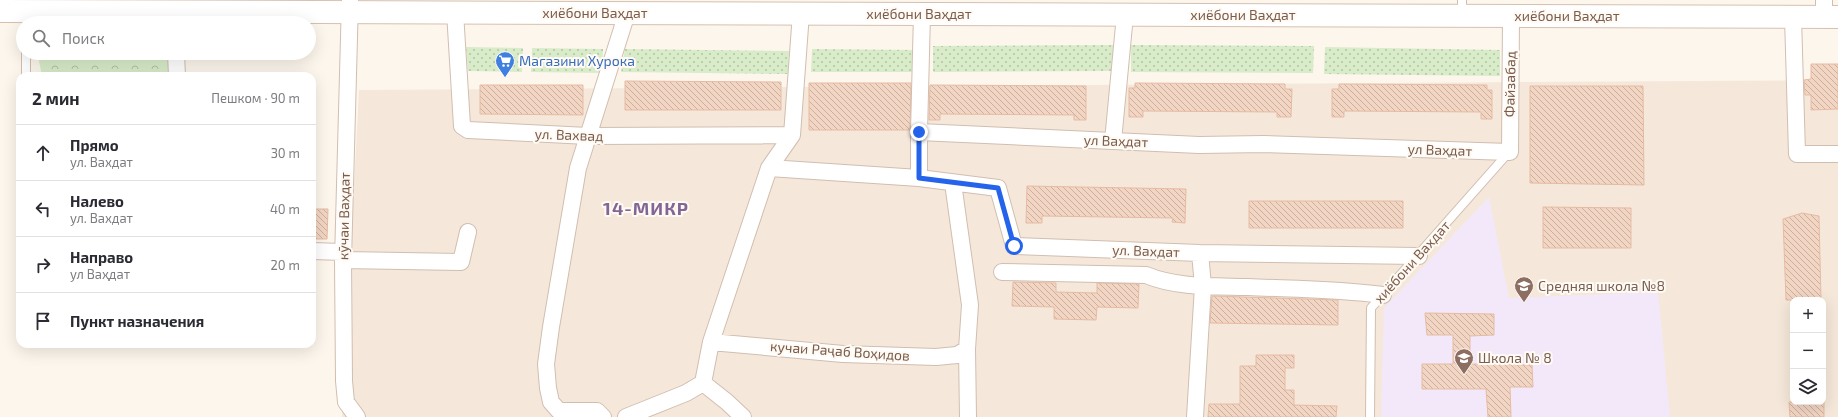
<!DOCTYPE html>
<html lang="ru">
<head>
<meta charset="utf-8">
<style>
	:root { --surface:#fff; --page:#f2f2f3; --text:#2b2b33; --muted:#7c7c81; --line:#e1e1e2 }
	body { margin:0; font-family:"Exo 2",sans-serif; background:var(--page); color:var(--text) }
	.controls { position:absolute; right:12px; bottom:12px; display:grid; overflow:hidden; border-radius:8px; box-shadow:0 4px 16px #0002 }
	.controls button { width:36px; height:36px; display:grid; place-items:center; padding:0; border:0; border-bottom:1px solid var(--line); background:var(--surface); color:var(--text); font:20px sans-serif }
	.stop { position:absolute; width:12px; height:12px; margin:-9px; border:3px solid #2563eb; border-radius:50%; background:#fff }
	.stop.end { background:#2563eb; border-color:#fff; box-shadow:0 1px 4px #0008 }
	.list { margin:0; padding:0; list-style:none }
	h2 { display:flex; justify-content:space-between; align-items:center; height:52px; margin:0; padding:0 16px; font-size:17px }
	h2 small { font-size:13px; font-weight:400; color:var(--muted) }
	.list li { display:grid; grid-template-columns:26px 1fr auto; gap:12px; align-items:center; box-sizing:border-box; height:56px; padding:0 16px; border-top:1px solid var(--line) }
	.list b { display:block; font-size:15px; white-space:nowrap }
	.list p { margin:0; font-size:13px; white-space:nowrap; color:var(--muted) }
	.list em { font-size:13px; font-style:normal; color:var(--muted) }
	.icon { flex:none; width:22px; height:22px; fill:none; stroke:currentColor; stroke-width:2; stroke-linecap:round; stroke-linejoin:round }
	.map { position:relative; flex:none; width:1838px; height:417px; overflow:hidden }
	.search { position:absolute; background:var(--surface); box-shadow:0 4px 16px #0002; left:16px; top:16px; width:300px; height:44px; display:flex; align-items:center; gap:10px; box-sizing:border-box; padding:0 14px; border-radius:22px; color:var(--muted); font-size:15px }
	.panel { position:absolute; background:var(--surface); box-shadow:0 4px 16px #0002; left:16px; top:72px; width:300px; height:276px; border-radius:12px }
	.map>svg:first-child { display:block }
	.residential { fill:#f5e8da; fill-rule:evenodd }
	.education { fill:#f3e8fa }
	.grass { fill:url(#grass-dots) }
	.forest { fill:url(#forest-crowns) }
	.building { fill:url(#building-back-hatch); stroke:#e6bba3 }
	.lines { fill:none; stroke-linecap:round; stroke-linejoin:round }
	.lane-casing { stroke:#d1beb0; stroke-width:10 }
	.street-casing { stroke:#d1beb0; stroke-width:18 }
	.secondary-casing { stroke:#d6c0b0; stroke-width:24 }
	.lane { stroke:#fff; stroke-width:8 }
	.street { stroke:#fff; stroke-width:16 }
	.secondary { stroke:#fff; stroke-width:22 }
	.route { stroke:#2563eb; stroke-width:5 }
	.labels { text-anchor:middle; stroke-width:4; stroke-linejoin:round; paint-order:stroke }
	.street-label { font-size:14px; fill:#7a5c4d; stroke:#fffaf3 }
	.shop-label { font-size:14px; fill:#366cbe; stroke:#fffaf3; text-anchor:start }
	.education-label { font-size:14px; fill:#785e54; stroke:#fffaf3; text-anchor:start }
	.district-label { font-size:18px; font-weight:bold; letter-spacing:1px; fill:#846695; stroke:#fffaf3 }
</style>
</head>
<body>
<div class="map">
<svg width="1838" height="417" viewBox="0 0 1838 417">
	<defs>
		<pattern id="grass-dots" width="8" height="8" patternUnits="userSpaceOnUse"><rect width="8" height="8" fill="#d8ecc9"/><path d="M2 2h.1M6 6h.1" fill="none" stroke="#b4c2a5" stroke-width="1.8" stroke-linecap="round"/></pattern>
		<pattern id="forest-crowns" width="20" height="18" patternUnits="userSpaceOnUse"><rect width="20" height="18" fill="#d8ecc9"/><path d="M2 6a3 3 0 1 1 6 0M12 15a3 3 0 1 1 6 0" fill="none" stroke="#b4c2a5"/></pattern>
		<pattern id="building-back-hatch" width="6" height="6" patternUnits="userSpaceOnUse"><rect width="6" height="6" fill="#f3d5c3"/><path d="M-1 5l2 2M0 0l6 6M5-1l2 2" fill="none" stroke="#cab0a1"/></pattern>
	</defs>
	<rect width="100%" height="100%" fill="#fdf6ec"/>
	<path class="residential" d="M1838,80v337h-1496l17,-327zM1793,300h30v102h-30z"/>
	<path class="education" d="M1489,197l20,101 149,-6 12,125h-289l3,-109z"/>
	<path class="grass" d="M1113,45v26l-180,1v-26z
		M1131,45l183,1 -1,27 -182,-1z
		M466,47l57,1 -1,24 -54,-1z
		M1325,47l175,3v26l-176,-2z
		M532,48l71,1 -1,24 -71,-1z
		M625,49l164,2 -1,23 -167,-2z
		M812,49l104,1 -2,22h-103z"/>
	<path class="forest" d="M38,56h135l-2,20h-129z"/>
	<path class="building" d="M1811,64h27v45l-27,1v-15h-6l-1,-15 7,-1z
		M625,81l156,1v28h-156z
		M809,83h102l-1,47h-101z
		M1135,83l150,1v5h7l-1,28h-14v-5l-134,-1v6h-14v-29h6z
		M1339,84l148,1v5h5v29h-11v-7l-137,-1v6h-12v-28h7z
		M480,85h103v30l-103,-1z
		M930,85l156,1v34h-12v-5l-134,-1v6h-11z
		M1530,86h113l1,99 -114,-2z
		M1027,186l159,3 -1,34 -13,-1 1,-4 -131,-2v7h-16z
		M1249,201h154v27h-154z
		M1543,207l88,1v40h-88z
		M312,209h16l-1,30h-15z
		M1802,213l17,3 2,84h-35l-3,-81z
		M1013,282l43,1v9l41,1v-10l42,1 -1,24 -41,-1 -1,13 -42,-1v-12l-42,-1z
		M1212,296l126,4v25l-128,-2z
		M1425,313l69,1v21l-24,1v28l62,1 1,22h-23l1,30h-23l-2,-28h-64v-25h31v-29h-26z
		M1256,355h38v13h-9v22h9v15l43,1 -1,11h-128l1,-13h31v-38h16z
		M1789,402h35v15h-34z"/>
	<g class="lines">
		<g class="lane-casing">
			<path id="lane" d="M1462,0v15
				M26,53v23
				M1370,417l1,-109 138,-156"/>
		</g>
		<g class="street-casing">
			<path id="street" d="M350,0l-7,260 1,121 2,21 11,15
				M455,12l7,114 6,4 120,6 204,-1
				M1793,17l4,137h41
				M1824,17v-17
				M176,53l1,23
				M919,132l3,-118
				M1113,141l12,-126
				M769,168l150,10v-46l280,13 65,-1 246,8 1,-136
				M919,178l79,10 16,58 186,7 219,3
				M312,251l31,1
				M343,260l118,2 7,-30
				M1002,272l144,3c31,13 69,11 102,12 46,2 90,2 135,8
				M711,342l132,12 93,3 21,-2 10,-6 3,-44 -17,-122
				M967,349l1,68
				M703,383l24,19 16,15
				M603,417l-6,-6h-38l-8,-9 -3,-14 -2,-24 5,-37 27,-159 49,-155
				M626,417l60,-24 17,-10 8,-41 58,-174 23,-33 9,-122
				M1195,417l8,-131 -3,-33"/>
		</g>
		<g class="secondary-casing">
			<path id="secondary" d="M0,11l1838,6"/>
		</g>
		<use href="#lane" class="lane"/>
		<use href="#street" class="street"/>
		<use href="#secondary" class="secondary"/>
	</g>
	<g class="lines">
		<path class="route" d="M919,132v46l79,10 16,58"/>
	</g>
	<defs>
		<g id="supermarket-pin" transform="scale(1)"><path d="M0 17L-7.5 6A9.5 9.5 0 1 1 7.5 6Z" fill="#3f7fe0" stroke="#fffaf3"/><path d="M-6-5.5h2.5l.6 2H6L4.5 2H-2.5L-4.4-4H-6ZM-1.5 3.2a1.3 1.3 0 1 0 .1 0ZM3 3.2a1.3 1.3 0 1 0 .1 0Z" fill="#fff"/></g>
		<g id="school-pin" transform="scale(1)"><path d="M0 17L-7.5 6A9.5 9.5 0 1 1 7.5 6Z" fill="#8d6e63" stroke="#fffaf3"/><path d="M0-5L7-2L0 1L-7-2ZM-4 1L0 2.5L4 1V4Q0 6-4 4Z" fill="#fff"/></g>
	</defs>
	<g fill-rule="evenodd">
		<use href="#supermarket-pin" x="505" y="61"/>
		<use href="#school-pin" x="1524" y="286"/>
		<use href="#school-pin" x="1464" y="358"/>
	</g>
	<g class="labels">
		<g class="street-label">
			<text x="595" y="18">хиёбони Ваҳдат</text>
			<text x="919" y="19">хиёбони Ваҳдат</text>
			<text x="1243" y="20">хиёбони Ваҳдат</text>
			<text x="1567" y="21">хиёбони Ваҳдат</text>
			<text transform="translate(1510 84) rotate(-89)" y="5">Файзабад</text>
			<text transform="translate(569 135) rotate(2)" y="5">ул. Вахвад</text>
			<text transform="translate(1116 141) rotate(2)" y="5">ул Ваҳдат</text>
			<text transform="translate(1440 150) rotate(2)" y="5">ул Ваҳдат</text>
			<text transform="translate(344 216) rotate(-89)" y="5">кӯчаи Ваҳдат</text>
			<text transform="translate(1146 251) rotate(2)" y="5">ул. Вахдат</text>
			<text transform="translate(1412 262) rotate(-48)" y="5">хиёбони Вахдат</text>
			<text transform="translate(840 351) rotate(4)" y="5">кучаи Раҷаб Воҳидов</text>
		</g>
		<g class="shop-label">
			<text x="519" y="66">Магазини Хурока</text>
		</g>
		<g class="education-label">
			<text x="1538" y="291">Средняя школа №8</text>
			<text x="1478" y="363">Школа № 8</text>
		</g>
		<g class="district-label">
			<text x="646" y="215">14-МИКР</text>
		</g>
	</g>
</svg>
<div class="controls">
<button>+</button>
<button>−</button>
<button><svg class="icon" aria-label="layers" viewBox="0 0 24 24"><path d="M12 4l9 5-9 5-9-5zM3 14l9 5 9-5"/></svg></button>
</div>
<div class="stop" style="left:1014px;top:246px"></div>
<div class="stop end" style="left:919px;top:132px"></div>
<div class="search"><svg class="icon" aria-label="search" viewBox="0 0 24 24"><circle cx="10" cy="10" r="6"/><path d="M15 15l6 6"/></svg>Поиск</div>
<section class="panel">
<h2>2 мин<small>Пешком · 90 m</small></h2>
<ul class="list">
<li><svg class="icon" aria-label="ahead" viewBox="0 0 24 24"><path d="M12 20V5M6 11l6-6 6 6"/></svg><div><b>Прямо</b><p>ул. Вахдат</p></div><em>30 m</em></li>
<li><svg class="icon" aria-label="left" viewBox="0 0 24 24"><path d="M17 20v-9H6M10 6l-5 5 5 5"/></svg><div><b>Налево</b><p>ул. Вахдат</p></div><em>40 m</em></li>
<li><svg class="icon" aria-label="right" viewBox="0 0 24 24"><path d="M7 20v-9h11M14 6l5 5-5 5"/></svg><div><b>Направо</b><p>ул Ваҳдат</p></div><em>20 m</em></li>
<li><svg class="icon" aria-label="arrive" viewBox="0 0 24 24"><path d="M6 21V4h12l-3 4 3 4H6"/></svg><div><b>Пункт назначения</b></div></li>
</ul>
</section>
</div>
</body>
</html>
